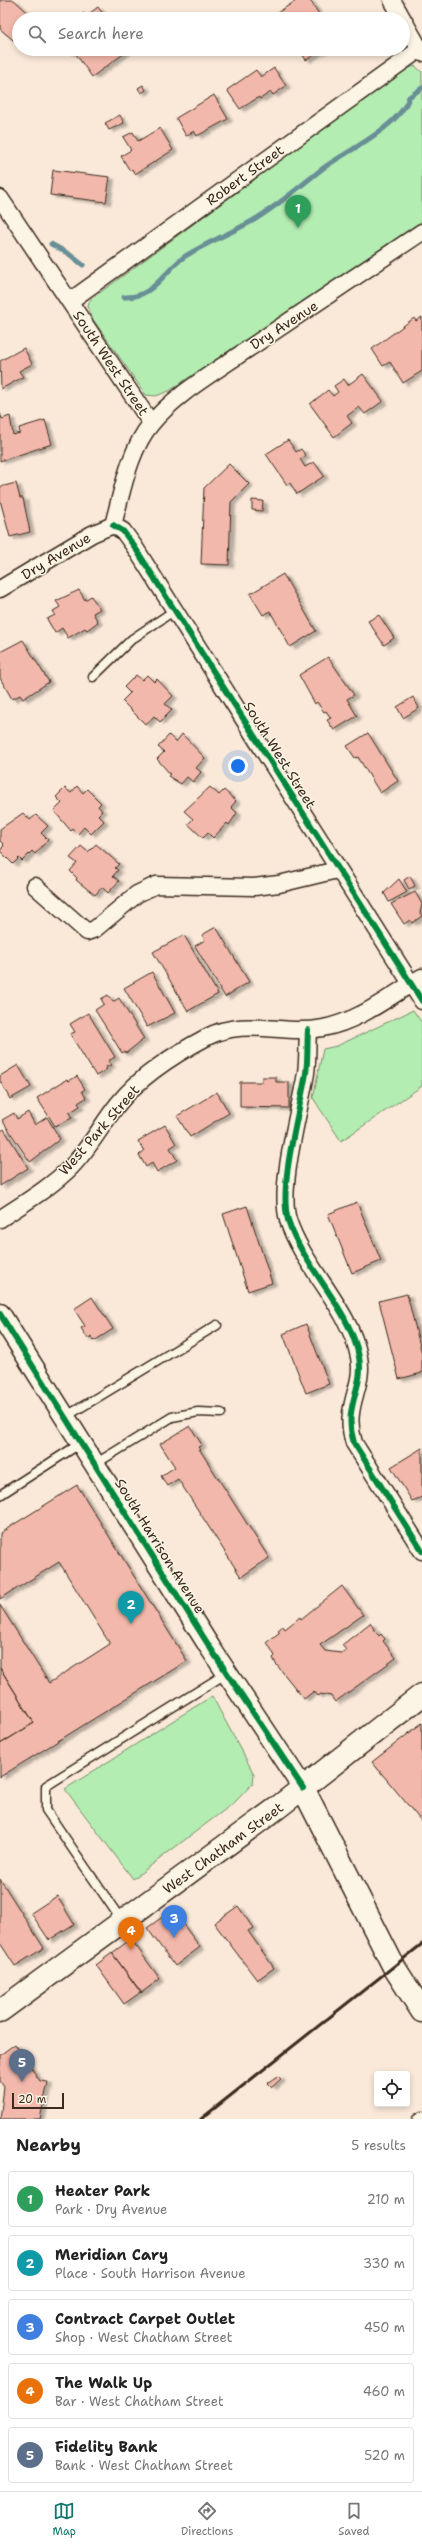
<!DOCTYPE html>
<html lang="en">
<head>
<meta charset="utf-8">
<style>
	:root { --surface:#fff; --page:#f2f2f2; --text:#222; --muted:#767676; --line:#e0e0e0; --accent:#0f766e }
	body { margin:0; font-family:"Shantell Sans",sans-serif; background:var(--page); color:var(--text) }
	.controls { position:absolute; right:12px; bottom:12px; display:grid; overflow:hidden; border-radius:4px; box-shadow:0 2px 6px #0003 }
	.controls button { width:36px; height:36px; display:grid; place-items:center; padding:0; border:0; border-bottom:1px solid var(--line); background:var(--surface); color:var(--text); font:20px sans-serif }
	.scale { position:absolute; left:12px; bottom:10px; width:52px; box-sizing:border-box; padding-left:4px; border:2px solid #3b2a1e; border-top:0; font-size:11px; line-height:14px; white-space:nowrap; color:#3b2a1e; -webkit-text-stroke:3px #fcf5e5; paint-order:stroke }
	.you { position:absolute; left:238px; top:766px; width:14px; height:14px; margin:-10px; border:3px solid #fff; border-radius:50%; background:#1a73e8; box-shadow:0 0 0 6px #1a73e833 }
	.badge { display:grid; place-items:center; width:26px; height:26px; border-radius:50%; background:var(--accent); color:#fff; font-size:13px; font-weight:700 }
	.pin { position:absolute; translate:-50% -33px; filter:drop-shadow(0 1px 2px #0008) }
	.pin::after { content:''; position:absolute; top:21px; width:14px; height:12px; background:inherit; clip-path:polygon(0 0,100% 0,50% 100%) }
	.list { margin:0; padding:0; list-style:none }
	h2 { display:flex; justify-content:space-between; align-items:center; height:52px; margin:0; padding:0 16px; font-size:17px }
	h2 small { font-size:13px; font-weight:400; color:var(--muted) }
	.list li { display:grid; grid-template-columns:26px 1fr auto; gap:12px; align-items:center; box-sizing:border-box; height:56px; margin:0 8px 8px; padding:0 8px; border:1px solid var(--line); border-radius:4px }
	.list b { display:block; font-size:15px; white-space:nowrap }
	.list p { margin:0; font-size:13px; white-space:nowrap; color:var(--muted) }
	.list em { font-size:13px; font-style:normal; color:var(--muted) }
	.icon { flex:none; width:22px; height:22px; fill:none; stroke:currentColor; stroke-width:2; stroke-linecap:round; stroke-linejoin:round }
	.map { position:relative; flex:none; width:422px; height:2119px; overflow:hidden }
	.search { position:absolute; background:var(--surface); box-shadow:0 2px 6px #0003; left:12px; right:12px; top:12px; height:44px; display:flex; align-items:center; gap:10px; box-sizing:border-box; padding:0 14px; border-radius:22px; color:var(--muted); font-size:15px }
	.sheet { height:372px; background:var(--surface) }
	nav { display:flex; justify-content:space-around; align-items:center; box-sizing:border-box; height:56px; border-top:1px solid var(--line); background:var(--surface); font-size:11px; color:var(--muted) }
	nav a { display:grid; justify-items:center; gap:2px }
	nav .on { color:var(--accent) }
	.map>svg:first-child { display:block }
	.green { fill:#b3edb2; stroke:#778c68 }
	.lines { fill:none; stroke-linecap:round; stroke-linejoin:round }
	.stream { stroke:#698f96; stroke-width:5 }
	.building { fill:#f2b8ab; stroke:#3b2a1e; filter:url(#shadow) }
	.service-casing { stroke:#3b2a1e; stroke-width:11 }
	.minor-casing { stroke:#3b2a1e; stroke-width:19 }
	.tertiary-casing { stroke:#3b2a1e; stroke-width:23 }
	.secondary-casing { stroke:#3b2a1e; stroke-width:25 }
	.service { stroke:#fcf5e5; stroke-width:8 }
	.minor { stroke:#fcf5e5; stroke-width:16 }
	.tertiary { stroke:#fcf5e5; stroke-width:20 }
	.secondary { stroke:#fcf5e5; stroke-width:22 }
	.rail { stroke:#3b2a1e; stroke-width:3 }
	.cycleway-casing { stroke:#fcf5e5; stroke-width:8 }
	.cycleway { stroke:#00873e; stroke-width:6 }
	.labels { text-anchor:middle; stroke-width:3; stroke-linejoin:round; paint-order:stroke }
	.street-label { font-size:14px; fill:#3b2a1e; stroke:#fcf5e5 }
</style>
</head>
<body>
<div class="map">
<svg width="422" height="2119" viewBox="0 0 422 2119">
	<defs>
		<filter id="shadow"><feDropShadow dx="4.5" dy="2.5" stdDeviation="1" flood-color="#0004"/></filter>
	</defs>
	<rect width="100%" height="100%" fill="#fae9d9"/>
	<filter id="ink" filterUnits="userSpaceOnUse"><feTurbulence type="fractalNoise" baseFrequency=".025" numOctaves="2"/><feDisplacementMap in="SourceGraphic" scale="8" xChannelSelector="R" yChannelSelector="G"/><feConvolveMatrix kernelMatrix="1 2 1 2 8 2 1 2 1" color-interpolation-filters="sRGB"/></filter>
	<g filter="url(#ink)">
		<path class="green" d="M415,66l7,6v149l-253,170 -13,5 -10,-1 -54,-77 -4,-12 2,-6 313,-230z
			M413,1010l9,13v63l-81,55 -28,-43 10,-49 14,-3z
			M212,1696l42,78 -1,9 -18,19 -102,77 -68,-90z"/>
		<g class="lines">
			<path class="stream" d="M51,244l18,10 14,11
				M124,297c29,2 40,-26 60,-40 22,-14 47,-24 70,-37 25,-15 45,-33 68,-51 23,-17 79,-43 87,-72l13,-9"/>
		</g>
		<path class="building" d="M0,0h14l21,19h-16v26l-19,-16z
			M297,0h13l12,19h-41l-4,-6z
			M98,7l8,11 -1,1h-10l-5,-6z
			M84,13l4,6h-13z
			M66,49h64l-38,28 -19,-27 -4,3z
			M299,49h25l-18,11z
			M274,68l12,18 -13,9 -2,-3 -11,7 -1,-2 -19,12 -13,-19 29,-20 5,7z
			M143,85l3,5 -5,3 -3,-5z
			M214,95l14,24 -31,17 -3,-5 -8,5 -10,-18z
			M120,115l4,8 -15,7 -4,-7z
			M160,128l13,22 -38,24 -3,-5 -2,2 -9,-15 10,-6 -8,-13 10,-5 5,9z
			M53,170l57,7 -4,25 -56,-7z
			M422,317v54l-19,12 -13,-21 -7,4 -11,-17 42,-31 2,3z
			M24,348l8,16 -13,7 4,6 -22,12 -1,-28z
			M363,374l20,27 -18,13 -6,-7 -12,9 5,7 -18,14 -24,-33 18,-14 5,6 5,-4 -4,-6 10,-7 4,6z
			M0,413l2,6 8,-3 3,19 7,-2 -1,-5 26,-8 7,24 -52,17z
			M288,440l8,12 5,-3 5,7 -6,3 5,8 9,-5 10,14 -27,18 -7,-11 -3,2 -21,-31z
			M229,464l20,20 -18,18 -2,63 -28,-1 3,-76z
			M16,483l4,15h3l7,34 -20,5 -10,-37v-13z
			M252,500l11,1 -1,10 -10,-1z
			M283,574l33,57 -26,16 -20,-36 -7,4 -13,-21z
			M79,590l6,10 6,-4 9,13 -7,4 5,9 -11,8 -2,-2 -17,10 -6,-10 -7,5 -8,-14 8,-4 -2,-4 7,-4 -4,-6z
			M379,615l15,23 -10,7 -16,-24z
			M23,640l26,42 -26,17 -3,-4 -8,4 -12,-21v-26z
			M328,657l26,38 -7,4 10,17 -23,14 -7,-10 4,-2 -5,-7 -2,1 -7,-10 -2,2 -16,-29z
			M136,675l6,5 5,-5 7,7 3,-3 16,17 -8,8 7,6 -12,12 -6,-6 -8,9 -24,-24 8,-8 -6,-6z
			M413,697l6,11 -16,10 -6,-11z
			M368,733l30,48 -18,12 -22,-36 -3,1 -8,-12z
			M182,734l23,24 -9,10 5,4 -8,10 -6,-5 -6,7 -13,-8 2,-2 -13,-15 7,-7 -6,-5 11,-12 7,7z
			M77,786l6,7 4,-4 14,14 -3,3 4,5 -4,4 6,6 -13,13 -7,-7 -6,7 -5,-5 -2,2 -17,-20 8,-8 -6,-6 9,-9 6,5z
			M210,787l9,8 5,-5 12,11 -5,6 6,6 -8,12 -2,-2 -14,15 -5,-5 -5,5 -15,-14 5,-5 -9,-8z
			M23,813l7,7 6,-5 12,11 -7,7 7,7 -13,14 -3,-3 -10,10 -3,-3 -6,6 -13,-13 4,-6 -4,-4v-12z
			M96,844l23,20 -4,4 3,2 -5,6 6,5 -11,12 -6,-6 -7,8 -19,-15 1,-2 -7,-7 7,-8 -7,-5 11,-12 7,6z
			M410,876l5,10 -6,3 -5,-9z
			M399,879l8,13 -18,10 -5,-9z
			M415,892l7,12 -2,9 2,3 -10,7 -2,-3 -6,4 -13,-20z
			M216,927l33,55 -24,15 -30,-51 10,-6 -3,-5z
			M184,935l34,59 -30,17 -35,-59z
			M152,972l23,41 -28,14 -23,-39z
			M108,995l5,7 6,-4 25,41 -18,14 -1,-2 -3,2 -27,-43 9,-6 -3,-5z
			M88,1013l27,44 -7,4 3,4 -5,2 1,2 -11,7 -26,-42 5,-2 -5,-8z
			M18,1065l13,22 -21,12 -10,-18v-5z
			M77,1076l8,13 -3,2 4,7 -8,5 2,3 -11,7 3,5 -17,8 -18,-28 30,-19 2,2z
			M262,1077h14v5h13v26l-49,-1v-25h22z
			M217,1092l12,21 -39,24 -13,-21z
			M28,1112l7,13 12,-8 13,22 -30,23 -28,-42 12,-7 3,6z
			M165,1125l11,19 -6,4 7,12 -20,12 -5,-9 -6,4 -7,-12 5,-4 -6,-10z
			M4,1129l24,39 -28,18v-54z
			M357,1202l24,59 -29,12 -24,-59z
			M247,1206l25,77 -24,8 -25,-77z
			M407,1294l15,60v19l-23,6 -20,-78z
			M92,1297l21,32 -19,12 -3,-5 -3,3 -7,-11 4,-2 -11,-17z
			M306,1324l23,60 -23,9 -23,-59z
			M190,1426l12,19 -4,2 71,111 -28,19 -63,-98 -11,7 -6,-10 14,-9 -15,-23z
			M422,1448v49l-10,4 -21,-34z
			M77,1485l110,176 -187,116v-33l34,-21 -34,-55v-63l49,78 61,-39 -51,-82 -59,37v-66z
			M342,1586l21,29 -43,30 5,6 16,2 5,-3 -4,-5 28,-22 9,13 2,-2 4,5 -2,2 13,17 -61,44 -4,-6 -10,-2 -3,2 -4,-5 -10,8 -28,-35 -3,-6 2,-2 -8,-14 13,-10 -2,-2 5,-4 2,3 15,-12 1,2z
			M0,1668l34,55 -34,21z
			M422,1723v99l-50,-60z
			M0,1879l44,69 -29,18 -15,-23z
			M57,1896l17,28 -25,16 -18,-27z
			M238,1906l15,22 -5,3 26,37 -17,12 -43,-57z
			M172,1910l28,37 -25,19 -28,-38z
			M131,1939l29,40 -19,14 -29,-40z
			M112,1953l29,39 -17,12 -28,-39z
			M15,2044l25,37 8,1 -8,37h-40l4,-32 -4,-6v-26z
			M278,2076l3,3 -9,8 -4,-4z"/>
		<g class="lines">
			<g class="service-casing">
				<path id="service" d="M93,677l39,-38 43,-29
					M65,1417l152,-92
					M95,1464l77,-47 26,-5 23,1
					M0,1495l81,-52
					M122,1921l-76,-111v-24l181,-113
					M417,2119l5,-3"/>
			</g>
			<g class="minor-casing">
				<path id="minor" d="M392,0l30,53
					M0,198l151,225
					M70,301l350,-252
					M113,525l10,6 11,15 288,455
					M113,525c9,-32 16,-75 38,-101 22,-27 57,-48 85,-67 62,-42 124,-83 186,-125
					M0,589l92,-55 21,-9
					M35,886l52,46 8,-3 42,-35 19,-9 98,2 25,-3 58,-14
					M308,1030c-1,14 0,29 -2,43 -6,37 -28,113 -18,147 15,47 62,88 71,137 6,31 -17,48 -5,86l68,108
					M0,1219c24,-16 51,-32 71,-52 19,-19 31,-43 47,-63 23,-29 57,-50 89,-67 38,-20 77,-1 116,-9 37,-7 67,-32 99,-51"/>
			</g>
			<g class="tertiary-casing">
				<path id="tertiary" d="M0,1314l211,335 92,139"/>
			</g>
			<g class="secondary-casing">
				<path id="secondary" d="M303,1788l91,179 28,44
					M0,2011l277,-203 145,-113"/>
			</g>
			<use href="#service" class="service"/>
			<use href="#minor" class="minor"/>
			<use href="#tertiary" class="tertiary"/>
			<use href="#secondary" class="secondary"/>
			<path class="rail" d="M201,2119l221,-175"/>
			<g class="cycleway-casing">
				<path id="cycleway" d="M113,525l10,6 11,15 288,455
					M308,1030c-1,14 0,29 -2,43 -6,37 -28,113 -18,147 15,47 62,88 71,137 6,31 -17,48 -5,86l68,108
					M0,1314l211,335 92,139"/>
			</g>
			<use href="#cycleway" class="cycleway"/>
		</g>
	</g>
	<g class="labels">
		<g class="street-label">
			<text transform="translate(245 175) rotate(-36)" y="5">Robert Street</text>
			<text transform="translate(284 325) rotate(-33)" y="5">Dry Avenue</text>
			<text transform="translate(111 363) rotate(56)" y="5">South West Street</text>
			<text transform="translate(56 556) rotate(-31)" y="5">Dry Avenue</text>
			<text transform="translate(280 755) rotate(58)" y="5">South West Street</text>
			<text transform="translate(99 1130) rotate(-49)" y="5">West Park Street</text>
			<text transform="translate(160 1546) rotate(58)" y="5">South Harrison Avenue</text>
			<text transform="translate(223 1848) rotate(-36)" y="5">West Chatham Street</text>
		</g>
	</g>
</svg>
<div class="controls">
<button><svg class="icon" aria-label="locate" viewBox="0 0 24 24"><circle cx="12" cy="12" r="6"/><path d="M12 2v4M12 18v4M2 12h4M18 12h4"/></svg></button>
</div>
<div class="scale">20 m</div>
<div class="you"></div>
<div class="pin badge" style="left:298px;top:228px;background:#2e9e5b">1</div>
<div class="pin badge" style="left:131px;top:1624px;background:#0f9aa8">2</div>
<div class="pin badge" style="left:174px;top:1938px;background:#3f7fe0">3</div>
<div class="pin badge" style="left:131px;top:1950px;background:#e8710a">4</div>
<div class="pin badge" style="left:22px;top:2082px;background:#5c6f8a">5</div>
<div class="search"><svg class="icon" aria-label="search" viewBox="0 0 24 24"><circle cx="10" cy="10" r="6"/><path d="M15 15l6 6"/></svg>Search here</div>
</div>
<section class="sheet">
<h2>Nearby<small>5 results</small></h2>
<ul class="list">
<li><span class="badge" style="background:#2e9e5b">1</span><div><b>Heater Park</b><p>Park · Dry Avenue</p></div><em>210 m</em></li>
<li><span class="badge" style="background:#0f9aa8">2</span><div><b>Meridian Cary</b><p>Place · South Harrison Avenue</p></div><em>330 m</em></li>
<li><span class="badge" style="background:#3f7fe0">3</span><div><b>Contract Carpet Outlet</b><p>Shop · West Chatham Street</p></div><em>450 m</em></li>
<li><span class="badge" style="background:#e8710a">4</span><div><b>The Walk Up</b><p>Bar · West Chatham Street</p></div><em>460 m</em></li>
<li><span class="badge" style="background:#5c6f8a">5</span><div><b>Fidelity Bank</b><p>Bank · West Chatham Street</p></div><em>520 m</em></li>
</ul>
</section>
<nav>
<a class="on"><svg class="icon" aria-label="map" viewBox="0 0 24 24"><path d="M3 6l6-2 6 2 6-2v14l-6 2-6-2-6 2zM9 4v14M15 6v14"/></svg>Map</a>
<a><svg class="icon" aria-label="directions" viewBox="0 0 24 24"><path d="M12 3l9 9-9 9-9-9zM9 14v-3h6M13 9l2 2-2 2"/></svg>Directions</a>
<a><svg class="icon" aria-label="saved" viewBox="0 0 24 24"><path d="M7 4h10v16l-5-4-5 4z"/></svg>Saved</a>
</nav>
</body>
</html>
